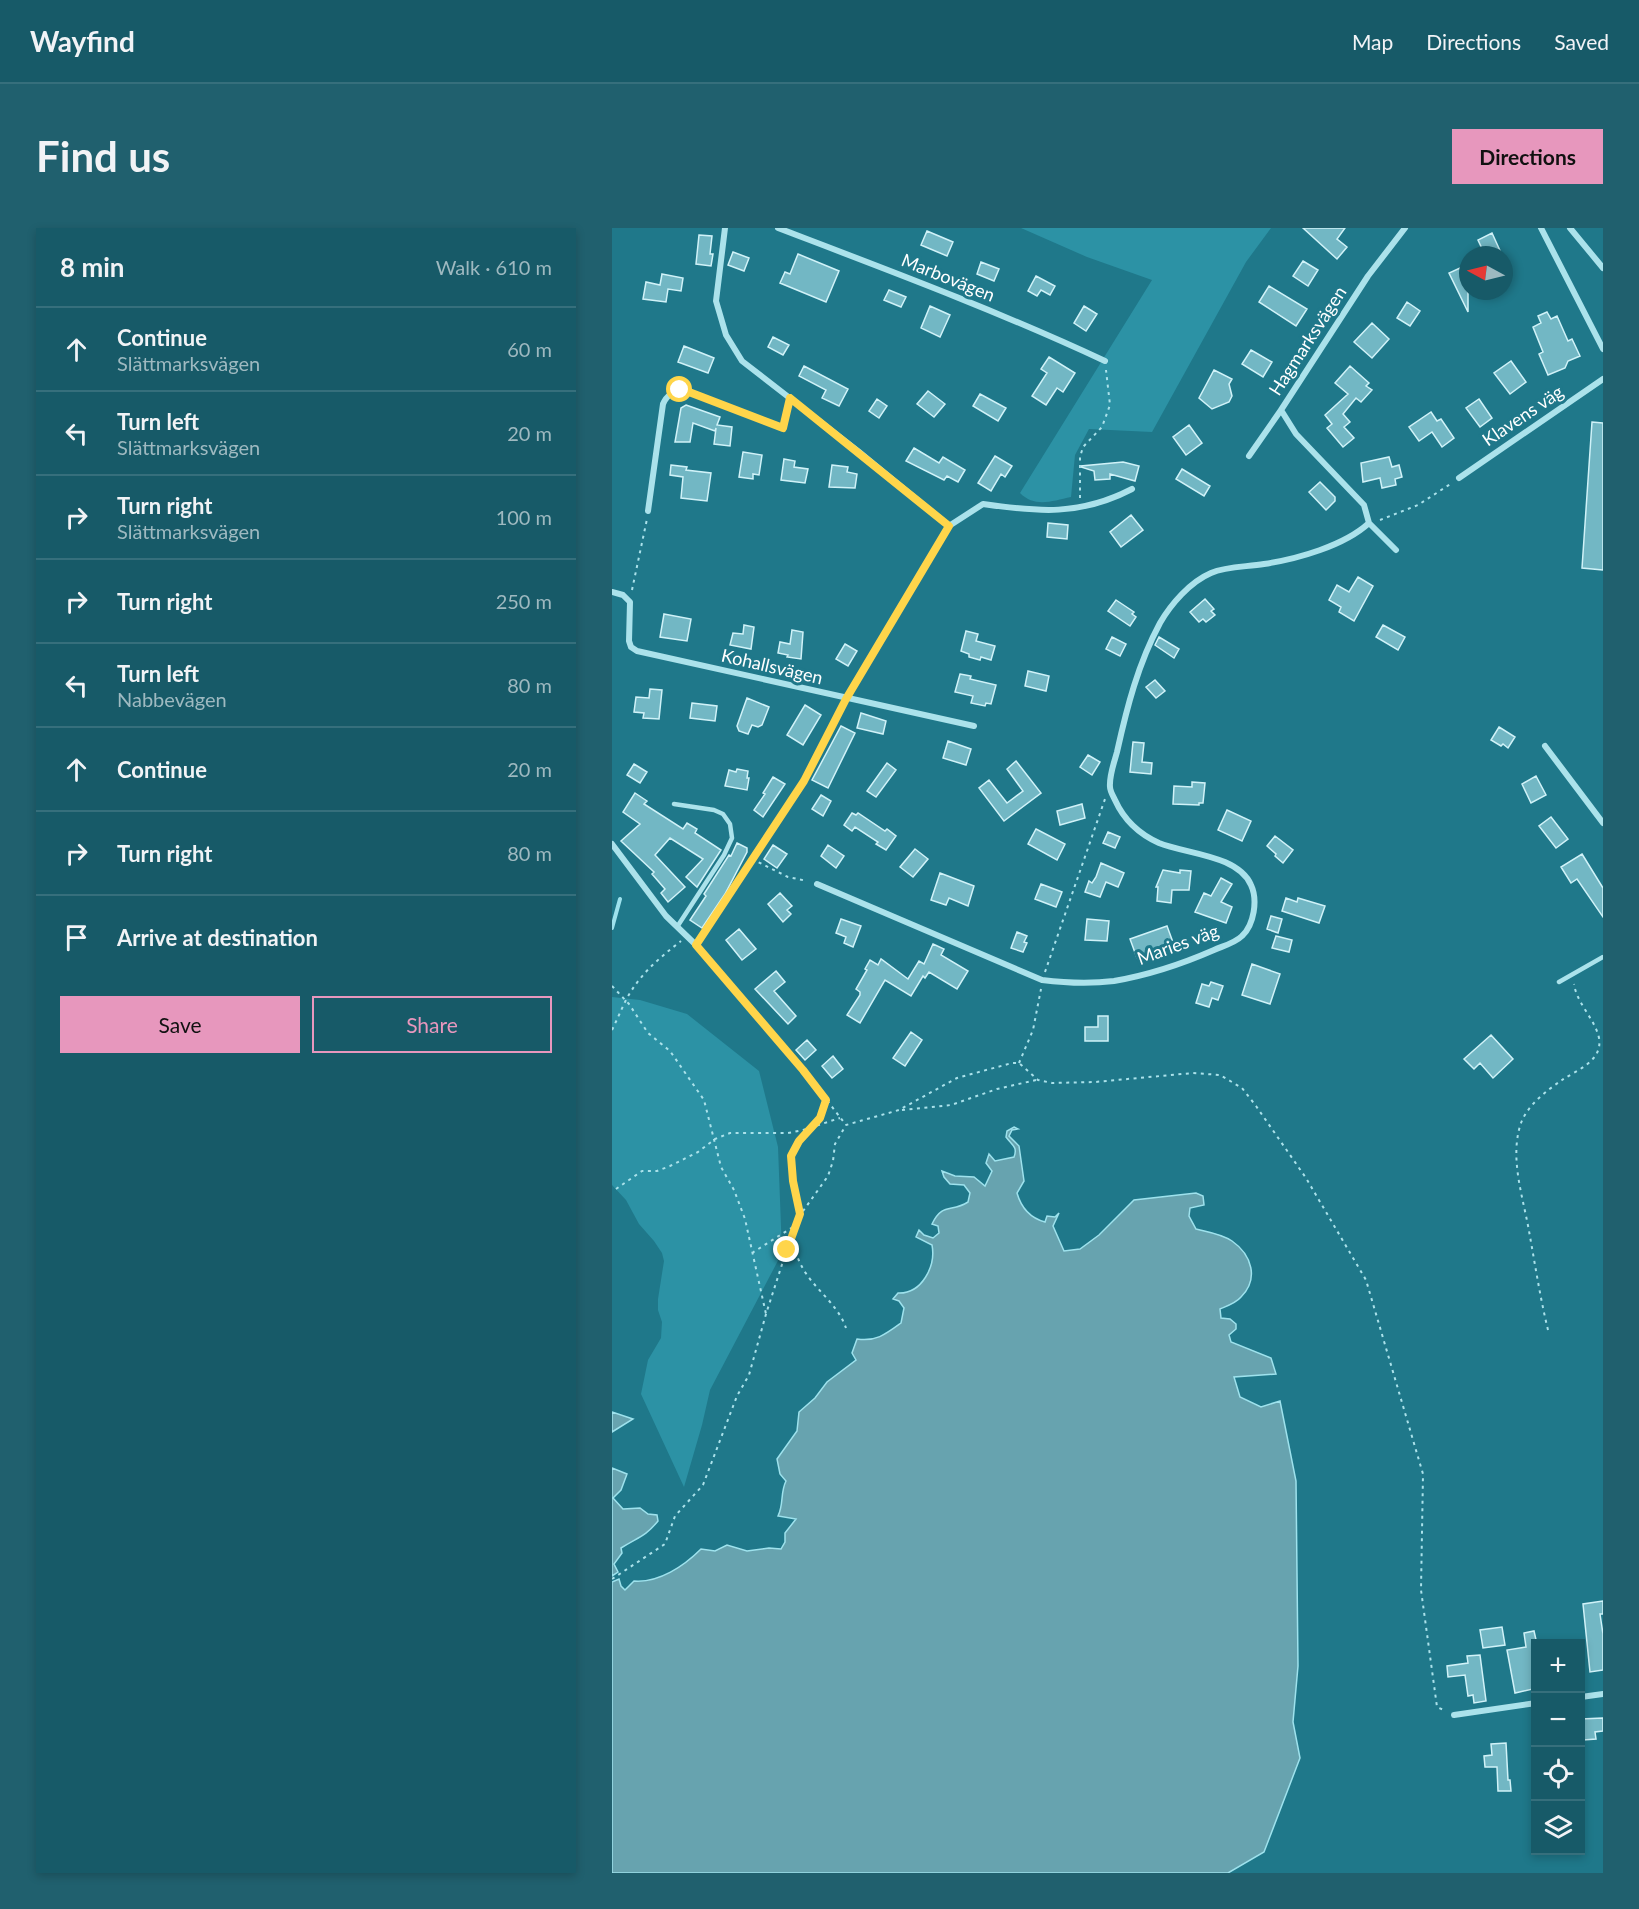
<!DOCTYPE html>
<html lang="en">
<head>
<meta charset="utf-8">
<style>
	:root { --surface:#175a68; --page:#20606e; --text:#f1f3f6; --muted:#9eb9c0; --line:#366f7c; --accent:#e797bd }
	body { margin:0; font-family:Lato,sans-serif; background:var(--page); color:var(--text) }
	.controls { position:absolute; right:18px; bottom:18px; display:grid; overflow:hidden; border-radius:0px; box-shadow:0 3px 9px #0003 }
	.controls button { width:54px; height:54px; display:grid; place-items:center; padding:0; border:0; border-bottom:2px solid var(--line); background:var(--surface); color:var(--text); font:30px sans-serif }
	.compass { position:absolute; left:847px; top:18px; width:54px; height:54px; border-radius:50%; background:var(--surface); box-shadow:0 3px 9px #0003; rotate:277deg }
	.stop { position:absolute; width:18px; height:18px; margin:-14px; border:4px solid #ffd54a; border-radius:50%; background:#fff }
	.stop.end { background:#ffd54a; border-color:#fff; box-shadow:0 2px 6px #0008 }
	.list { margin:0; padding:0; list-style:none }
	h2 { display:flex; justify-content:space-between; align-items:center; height:78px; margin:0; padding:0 24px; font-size:26px }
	h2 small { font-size:20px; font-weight:400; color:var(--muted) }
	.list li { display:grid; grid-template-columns:39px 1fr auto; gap:18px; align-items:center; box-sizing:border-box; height:84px; padding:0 24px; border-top:2px solid var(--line) }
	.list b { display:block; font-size:22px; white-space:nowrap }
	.list p { margin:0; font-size:20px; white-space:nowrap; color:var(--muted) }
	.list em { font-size:20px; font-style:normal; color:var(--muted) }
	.actions { display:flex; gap:12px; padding:18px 24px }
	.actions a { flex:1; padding:14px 0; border:2px solid var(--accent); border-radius:0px; text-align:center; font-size:21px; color:var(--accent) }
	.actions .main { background:var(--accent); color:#111 }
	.icon { flex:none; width:33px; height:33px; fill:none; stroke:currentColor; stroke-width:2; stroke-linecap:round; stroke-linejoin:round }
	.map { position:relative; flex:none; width:991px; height:1645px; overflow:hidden; border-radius:0px }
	header { display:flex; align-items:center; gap:36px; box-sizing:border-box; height:84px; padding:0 30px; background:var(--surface); border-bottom:2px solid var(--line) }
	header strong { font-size:28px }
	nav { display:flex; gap:33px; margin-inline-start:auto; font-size:21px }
	.intro { display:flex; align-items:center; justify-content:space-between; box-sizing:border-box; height:144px; padding:0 36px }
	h1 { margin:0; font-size:42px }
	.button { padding:15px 27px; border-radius:0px; background:var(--accent); color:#111; font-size:21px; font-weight:700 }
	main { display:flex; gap:36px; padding:0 36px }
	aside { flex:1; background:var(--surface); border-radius:0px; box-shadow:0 3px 9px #0003 }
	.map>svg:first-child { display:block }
	.green { fill:#2c92a5 }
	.water { fill:#67a3af; stroke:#9ee2ed; stroke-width:1.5 }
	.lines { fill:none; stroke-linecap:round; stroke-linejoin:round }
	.stream { stroke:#9ee2ed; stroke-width:4 }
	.building { fill:#72b7c4; stroke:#d0f2f8; stroke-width:1.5 }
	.path { stroke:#abe2eb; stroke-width:2; stroke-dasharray:3 4.5; stroke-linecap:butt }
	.service { stroke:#abe2eb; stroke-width:4.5 }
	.minor { stroke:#abe2eb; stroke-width:6 }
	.route { stroke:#ffd54a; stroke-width:8 }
	.labels { text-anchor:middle; stroke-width:6; stroke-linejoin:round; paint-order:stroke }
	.street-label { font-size:18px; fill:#fff; stroke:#1f788a }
</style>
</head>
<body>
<header>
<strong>Wayfind</strong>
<nav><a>Map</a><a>Directions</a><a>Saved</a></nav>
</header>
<div class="intro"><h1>Find us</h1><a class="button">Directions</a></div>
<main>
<aside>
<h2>8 min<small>Walk · 610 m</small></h2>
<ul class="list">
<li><svg class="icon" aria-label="ahead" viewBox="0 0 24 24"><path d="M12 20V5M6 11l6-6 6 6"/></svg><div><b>Continue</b><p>Slättmarksvägen</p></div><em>60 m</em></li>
<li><svg class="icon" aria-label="left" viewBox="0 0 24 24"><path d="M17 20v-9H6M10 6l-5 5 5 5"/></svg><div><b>Turn left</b><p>Slättmarksvägen</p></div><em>20 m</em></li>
<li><svg class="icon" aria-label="right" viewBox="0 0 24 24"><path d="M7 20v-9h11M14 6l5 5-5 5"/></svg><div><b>Turn right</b><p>Slättmarksvägen</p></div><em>100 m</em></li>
<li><svg class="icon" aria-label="right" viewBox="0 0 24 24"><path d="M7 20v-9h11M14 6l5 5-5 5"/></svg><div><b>Turn right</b></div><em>250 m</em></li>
<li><svg class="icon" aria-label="left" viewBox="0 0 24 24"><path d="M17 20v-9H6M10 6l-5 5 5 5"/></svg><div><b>Turn left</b><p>Nabbevägen</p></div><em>80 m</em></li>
<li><svg class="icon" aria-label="ahead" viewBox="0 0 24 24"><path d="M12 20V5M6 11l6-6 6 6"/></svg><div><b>Continue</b></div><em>20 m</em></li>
<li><svg class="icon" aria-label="right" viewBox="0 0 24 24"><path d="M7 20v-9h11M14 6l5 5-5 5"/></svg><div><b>Turn right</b></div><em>80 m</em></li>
<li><svg class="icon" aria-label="arrive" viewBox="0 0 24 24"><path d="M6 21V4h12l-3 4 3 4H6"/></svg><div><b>Arrive at destination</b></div></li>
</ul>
<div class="actions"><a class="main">Save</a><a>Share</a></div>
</aside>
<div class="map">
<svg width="991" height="1645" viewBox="0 0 991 1645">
	<rect width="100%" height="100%" fill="#1f788a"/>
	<path class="green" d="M409,0h250l-25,34 -94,170 -63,-3 -14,26 -4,42c-19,4 -36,11 -51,-4l132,-213 -65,-23z
		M0,769l28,3 47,14 72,57 19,76 4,106 -72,137 -8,35 -18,62 -43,-93 7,-34 13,-22 1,-16 -4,-12v-11l6,-38 -2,-8 -8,-12 -15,-17 -13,-24 -14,-15z"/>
	<path class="water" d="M402,899l4,2 -6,1 -3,6 10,10 5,35 -7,12c4,14 13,25 28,29l2,-6 8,1 4,-4 -6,13 11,25 16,-2 19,-14 35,-35 62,-7 7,3 1,9 -14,3 -1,8 7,13c12,3 26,5 36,12 20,14 27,38 9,56 -5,6 -14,9 -21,12l1,9 9,1 6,5v5l-7,6 2,7 40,16 5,16 -42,3 6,20 21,10 19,-6 16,80 2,185 -5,56 7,36 -36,94 -36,21h-616v-291l7,-3 2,7 4,4 9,-9c25,2 50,-15 67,-32l14,2 12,-6 20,6 22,-3 12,1 4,-7v-9l11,-14 -18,-3c6,-12 2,-23 8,-35l-6,-7 -3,-15 20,-28 2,-19 16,-14 12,-16 29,-22 -4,-7 5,-14c19,3 29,-5 44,-16l3,-15 -5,-7 -6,-2 5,-6c24,1 38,-27 34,-48l-16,-8 3,-7 5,5 9,3 6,-5 -1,-7 -6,-2c11,-22 19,-11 36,-22l2,-9 -6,-8 -14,-1 -6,-7 -2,-6 13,5 19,1 11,9 7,-15 -6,-8 3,-9 6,7 19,-4c4,-10 -2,-12 -8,-20l1,-6z
		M0,1184l21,7 -21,13z
		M0,1240l15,6 -6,16 -8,8 10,11 17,-1 8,6 9,1 1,6c-13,16 -20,16 -37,27l1,5 -8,11 4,8 -6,4z"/>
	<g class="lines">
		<path class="stream" d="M0,700l8,-29"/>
	</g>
	<path class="building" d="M691,0h42l-8,11 10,8 -10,12z
		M315,3l26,11 -6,14 -26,-11z
		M880,5l10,22h-17l-7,-15z
		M87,7l13,1 -2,18h3l-2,12 -15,-2z
		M121,24l16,6 -5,13 -16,-6z
		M186,26l41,17 -13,31 -46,-19 5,-11 5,2z
		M691,33l15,9 -10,16 -15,-10z
		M369,34l18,7 -5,12 -17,-7z
		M848,40l8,17v27l-19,-39z
		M50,46l21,4 -2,13 -13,-2 -2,13 -23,-3 3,-17 14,3z
		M424,48l19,10 -5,9 -9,-5 -4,6 -9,-5z
		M657,58l38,23 -11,17 -37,-24z
		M277,62l17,7 -5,10 -17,-7z
		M795,74l13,9 -10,15 -13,-8z
		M318,78l20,9 -10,22 -19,-9z
		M472,78l13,8 -11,17 -12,-8z
		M935,84l4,7 6,-3 11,25 4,-2 8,17 -12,5 -3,7 -17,7 -9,-21 4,-2 -10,-25 8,-4 -3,-7z
		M760,95l17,16 -17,19 -18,-16z
		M161,109l16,8 -6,10 -15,-8z
		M72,118l30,12 -6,15 -30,-11z
		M639,122l21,12 -9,15 -21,-13z
		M437,129l26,16 -12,19 -6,-4 -11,17 -14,-9 15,-23 -6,-4z
		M899,133l15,21 -16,12 -16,-21z
		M192,138l44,23 -9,17 -17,-8 4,-8 -27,-14z
		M738,138l19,17 -3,3 6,4 -11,12 -5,-4 -13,16 7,8 -6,5 10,11 -11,9 -16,-19 5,-4 -7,-9 23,-21 -13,-11z
		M602,142l18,9 -3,5 3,12 -3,6 -17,7 -13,-11z
		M316,163l17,13 -11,13 -17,-13z
		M368,166l26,14 -8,13 -25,-15z
		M265,171l10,7 -8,12 -10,-7z
		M867,171l13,19 -12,9 -14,-19z
		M74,177l34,12 -3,8 15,2 -2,19 -16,-2 2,-16 -1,3 -22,-8 -3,19h-15l6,-34z
		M819,184l6,9 4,-2 13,19 -12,9 -10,-15 -13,9 -10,-14z
		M980,194l11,1v147l-21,-2z
		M577,197l13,18 -16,12 -13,-18z
		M302,220l25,15 4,-6 22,13 -7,12 -11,-6 -3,4 -38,-19z
		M131,224l19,3 -3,20 -6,-1v5l-14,-2z
		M383,228l17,10 -7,11 -4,-3 -10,17 -13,-8z
		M777,229l3,10 7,-2 3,12 -7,2 1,6 -14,3 -2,-10 -17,4 -2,-19z
		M172,231l11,2 -1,6 14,2 -3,14 -24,-3z
		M511,234l16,4 -4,15 -25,-7v5l-15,1 -1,-9 -13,-4v-1z
		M59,237l16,2 -1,3 25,3 -4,28 -26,-3 2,-21 -13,-2z
		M220,237l16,2 -1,5 10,2 -2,14 -26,-1z
		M570,241l28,17 -6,10 -28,-17z
		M708,254l15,15v4l-9,9 -17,-18z
		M519,287l12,15 -22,17 -11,-15z
		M436,295l20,2 -1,14 -20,-2z
		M746,349l15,9 -19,35 -15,-9 2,-5 -12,-7 8,-15 12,7z
		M593,371l9,10 -3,2 4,4 -9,7 -3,-3 -4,3 -9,-10z
		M504,372l18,12 -2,2 4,3 -6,9 -22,-15z
		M52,386l27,5 -4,22 -27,-4z
		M132,397l10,2 -3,22 -21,-4 3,-12 10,1z
		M771,397l22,12 -7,13 -22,-13z
		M180,402l11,2 -2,27 -14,-2 1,-2 -10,-2 2,-11 10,2z
		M354,403l12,3 -2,7 19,5 -4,14 -10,-3 -1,3 -11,-3v-3l-8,-3z
		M500,409l14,7 -6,12 -14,-7z
		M547,409l20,12 -5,9 -19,-13z
		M233,416l12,7 -9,15 -12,-7z
		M416,443l21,5 -3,15 -21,-5z
		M348,446l11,2 -1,3 26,6 -5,19 -5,-1 -1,3 -14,-3 2,-7 -18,-4z
		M543,452l10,11 -9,7 -10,-11z
		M38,461l12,1 -3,29 -16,-1 1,-5 -10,-1 2,-15 13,1z
		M135,470l22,9 -7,18 -4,2 -6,-2 -4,9 -9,-3 -2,-5z
		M80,475l25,3 -2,15 -25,-3z
		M193,477l16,10 -18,30 -16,-10z
		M249,485l25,8 -3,13 -26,-6z
		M229,498l14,7 -27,55 -16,-8z
		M887,499l16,10 -7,11 -5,-4 -2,2 -10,-6z
		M336,513l23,8 -5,16 -23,-7z
		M521,514l11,1 -2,19 10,1 -1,11 -21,-2z
		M476,527l12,7 -8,13 -12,-8z
		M404,533l25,32 -37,28 -25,-33 10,-8 18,23 16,-12 -16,-22z
		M275,535l9,7 -20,27 -9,-6z
		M22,536l13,8 -7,11 -13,-8z
		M125,541l11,2 -1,7h2l-2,12 -22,-4 4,-16 7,2z
		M924,548l10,19 -15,8 -9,-19z
		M161,549l12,7 -22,33 -9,-7 11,-16 -2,-1z
		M580,554l13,1 -2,20h-4v2l-26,-1 1,-18 18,1z
		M23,565l12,8 -3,3 39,25 4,-6 10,6 -2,4 26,17 -24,37 -11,-10 17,-18 -33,-21 -15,17 30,32 -17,15 -7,-9 4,-4 -13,-15 2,-2 -33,-31 19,-17 -17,-12z
		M209,567l10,6 -8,15 -11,-7z
		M470,576l3,14 -25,7 -3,-14z
		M615,582l24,11 -9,20 -24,-11z
		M240,585l4,2 2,-2 27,18 2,-2 9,7 -10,14 -10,-6 2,-2 -23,-15 -3,4 -8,-6z
		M939,589l17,22 -12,9 -17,-22z
		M424,601l29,15 -8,16 -29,-16z
		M496,604l12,5 -5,11 -12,-5z
		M663,608l18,14 -10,13 -8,-7 1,-2 -9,-8z
		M125,615l10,5v4l-22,42 -23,34 -12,-8 16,-24 -2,-2 25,-39 2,1z
		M161,617l14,9 -10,14 -13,-9z
		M216,617l16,11 -8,12 -15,-12z
		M303,621l13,10 -15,18 -13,-10z
		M970,626l21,34v29l-26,-38 -6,4 -10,-16z
		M489,635l23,10 -6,14 -12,-5 -6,15 -15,-5 4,-11 3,2 4,-6z
		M551,642l17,3v-3l11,1 -2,19h-17l-1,13 -14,-2 1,-14h-2z
		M328,645l34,13 -6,20 -19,-8 -3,7 -15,-5z
		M609,650l11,6 -11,18 11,5 -6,16 -31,-11 9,-19 7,3z
		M429,656l21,8 -6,15 -21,-8z
		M168,665l12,13 -5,4 4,4 -8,8 -15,-18z
		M674,670l11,4 1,-4 27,8 -6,17 -37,-12z
		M659,688l11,3 -4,14 -11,-4z
		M229,691l20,7 -8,21 -9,-4 2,-6 -10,-4z
		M475,691l22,2 -2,20 -22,-1z
		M555,698l7,19 -37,13 -7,-19z
		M127,701l17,20 -14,11 -16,-20z
		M405,704l10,4 -3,6 3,1 -4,9 -12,-4z
		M664,708l16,4 -3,12 -17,-4z
		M321,716l11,5 -3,6 27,16 -11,18 -28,-17 -4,6 -2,-2 -12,20 -26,-16 -25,43 -13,-8 13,-20v-3l-4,-3 11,-19 -2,-1 5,-9 8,5 3,-6 27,20 11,-18 5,3z
		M640,736l28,10 -10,30 -28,-9z
		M164,743l9,11 -11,9 22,25 -8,8 -33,-35z
		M599,754l12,4 -5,14 -6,-2 -3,9 -13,-4 6,-19 7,2z
		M486,788h10v25h-23v-14h13z
		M299,804l11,8 -17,26 -12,-8z
		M879,807l22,24 -20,19 -13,-15 -6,6 -10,-10z
		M195,812l9,10 -11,10 -9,-10z
		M221,828l10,13 -11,9 -10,-12z
		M991,1373v13h-3l3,20v36l-13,2 -7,-68z
		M890,1399l3,18 -22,3 -3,-18z
		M922,1403l3,13 -1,24h-4l3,15 -3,1 1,5 -18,4 -8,-43 19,-3 -2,-14z
		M868,1427l6,46 -12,2 -1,-8 -5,1 -3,-21 -17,2 -1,-11 21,-3 -1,-7z
		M991,1490v13l-8,1 1,7 -13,1 -2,-21z
		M894,1515l2,37h2l1,11h-13l-1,-24h-12l-1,-11 8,-1 -1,-11z"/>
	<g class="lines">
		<path class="path" d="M468,270v-41l3,-10 19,-20 8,-22 -4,-35
			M768,292l38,-15 34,-22
			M20,362l15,-71
			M140,631l36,18 19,4
			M89,709l103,-156 38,-74
			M433,744l60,-173
			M0,758l17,18 19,29 22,18 34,49 17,67 13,23 11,29 21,95
			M0,802c5,-10 9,-20 14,-30 13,-25 33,-42 55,-59
			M407,835l14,-33 8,-41
			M197,849l37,48
			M290,882l49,-5 46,-16 39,-9
			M4,961l26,-18h15l13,-5 28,-14 17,-13 15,-6h58l15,-3 37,-12
			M188,986c-5,-23 -18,-54 0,-74 13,-15 20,-20 26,-40
			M179,1009c3,11 7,24 14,35 13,20 33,33 41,56
			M140,1025l41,-26
			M936,1102c-8,-33 -13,-66 -19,-99 -6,-34 -19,-71 -9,-105 6,-20 26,-35 42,-46 15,-10 41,-19 37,-42 -4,-19 -22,-34 -25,-54
			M0,1351l53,-35 10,-28 28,-31 34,-89 12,-21 17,-61 30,-93 32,-45 5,-15 2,-17 11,-19 53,-15 58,-32 55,-15h7l19,17 14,3 43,-1 98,-9 27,2 22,13 14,18 50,72 60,102 57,194 -2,116 16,117 9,4"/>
		<path class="service" d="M62,576l40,6 9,4 7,10 2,14 -8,17 -47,72
			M947,754l44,-25"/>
		<path class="minor" d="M113,0l-9,73 10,34 16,26 116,90 91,75 34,-22c55,8 97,12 149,-15
			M166,0c110,42 220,83 327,133
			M929,0l62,121
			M958,0l33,40
			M637,228l32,-46
			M847,250l144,-99
			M36,283l15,-107c5,-12 14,-14 26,-12l94,36 7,-30
			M784,322l-27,-27 -5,-18 -68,-71 -15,-24 87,-134 37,-48
			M0,364l11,3 7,7 -1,39 2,6 6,4 337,75
			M234,471l103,-173
			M933,518l58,77
			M0,616l54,72 30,29 107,125
			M205,656l225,96c24,3 48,4 72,1 35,-6 68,-17 100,-31 9,-4 21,-7 28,-14 12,-11 16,-36 9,-51 -13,-30 -65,-31 -92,-42 -20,-9 -35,-23 -44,-43 -2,-4 -5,-9 -5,-13 -1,-11 4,-24 7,-35 10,-45 21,-88 43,-129 11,-19 30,-41 51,-50 16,-7 36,-6 53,-9 33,-5 80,-18 105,-41
			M969,1469l22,-3
			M842,1487l82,-12"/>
	</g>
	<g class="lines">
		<path class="route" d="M68,162l9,2 94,36 7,-30 159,128 -103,173 -42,82 -108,164 107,125 23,30 -6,18 -21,23 -8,15 2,25 7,33 -13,36"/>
	</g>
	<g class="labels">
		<g class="street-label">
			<text transform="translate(336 50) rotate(22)" y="6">Marbovägen</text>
			<text transform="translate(696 113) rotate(-57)" y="6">Hagmarksvägen</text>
			<text transform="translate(911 188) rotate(-34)" y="6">Klavens väg</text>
			<text transform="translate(160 439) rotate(13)" y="6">Kohallsvägen</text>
			<text transform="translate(566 717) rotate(-20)" y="6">Maries väg</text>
		</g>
	</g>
</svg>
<div class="controls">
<button>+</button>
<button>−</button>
<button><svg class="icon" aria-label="locate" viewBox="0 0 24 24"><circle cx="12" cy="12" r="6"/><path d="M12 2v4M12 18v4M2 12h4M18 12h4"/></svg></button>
<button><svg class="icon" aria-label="layers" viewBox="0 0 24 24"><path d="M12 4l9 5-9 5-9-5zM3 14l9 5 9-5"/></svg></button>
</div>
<svg class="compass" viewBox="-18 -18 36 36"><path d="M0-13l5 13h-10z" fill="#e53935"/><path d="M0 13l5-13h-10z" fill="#9eb9c0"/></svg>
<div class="stop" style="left:68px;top:162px"></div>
<div class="stop end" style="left:175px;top:1022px"></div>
</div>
</main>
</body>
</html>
